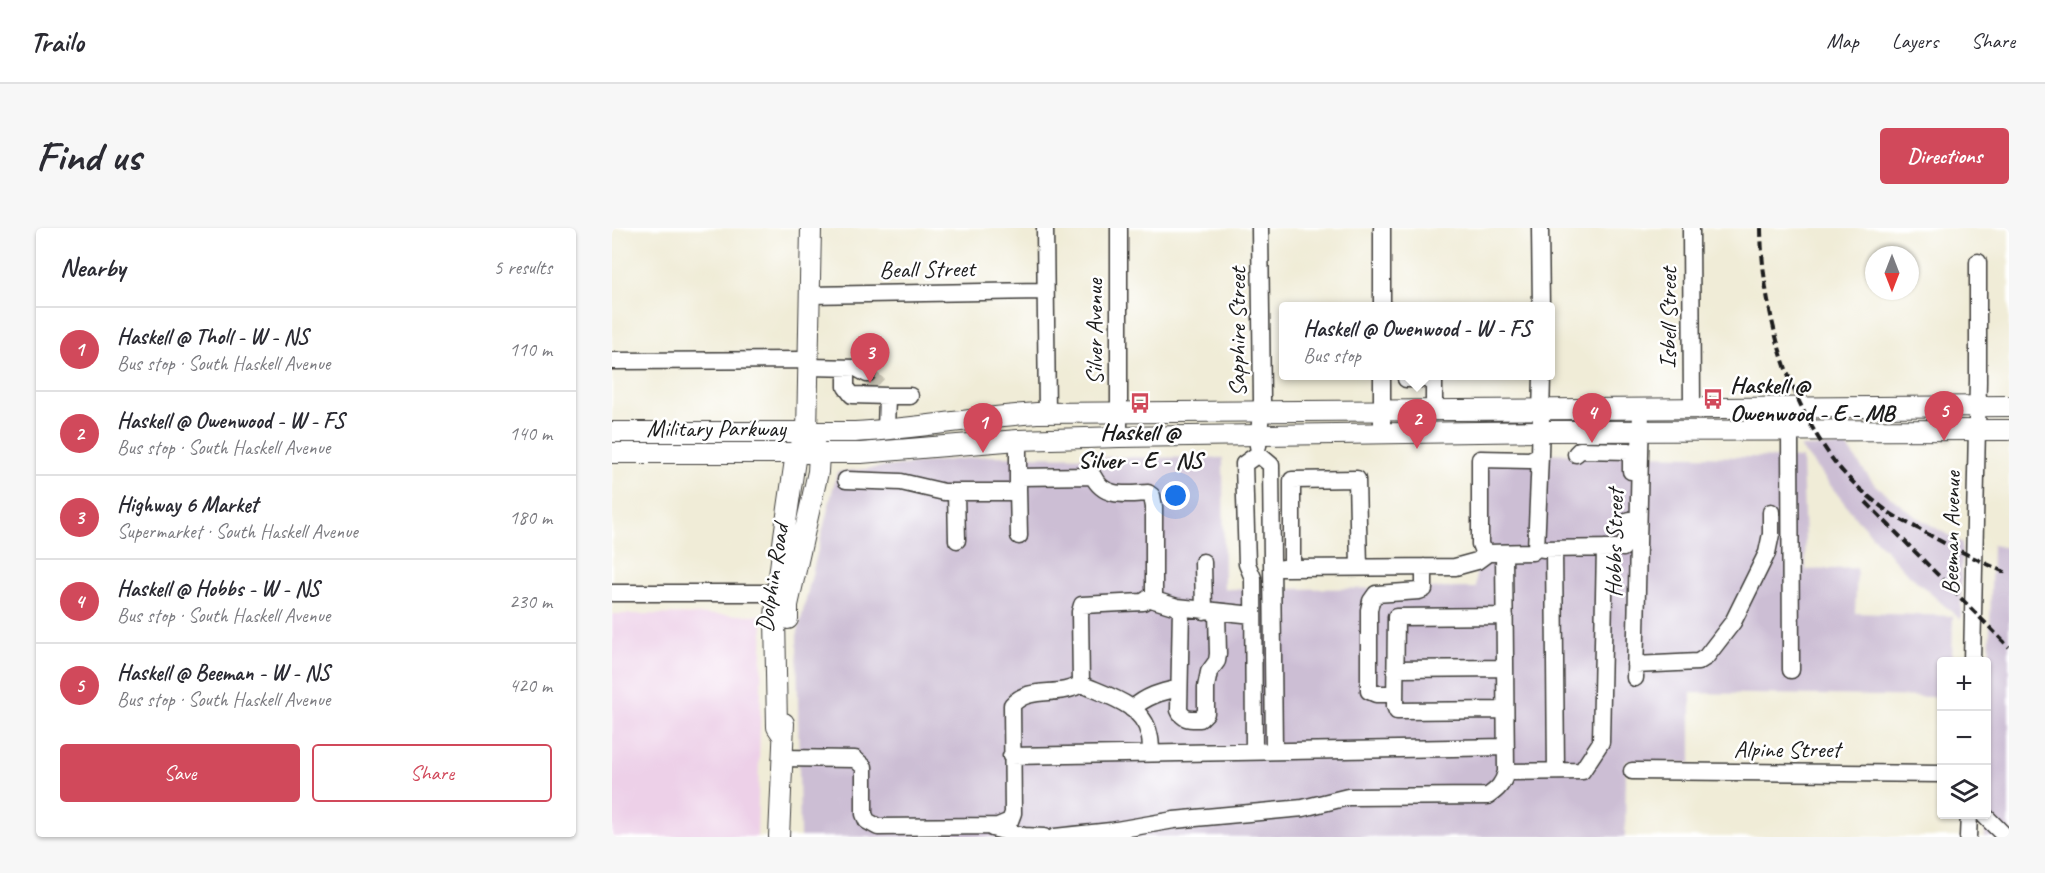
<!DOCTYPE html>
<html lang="en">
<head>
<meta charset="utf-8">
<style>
	:root { --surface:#fff; --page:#f7f7f7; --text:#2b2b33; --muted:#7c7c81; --line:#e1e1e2; --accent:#d1495b }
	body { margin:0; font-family:Caveat,sans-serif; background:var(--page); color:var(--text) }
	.controls { position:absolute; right:18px; bottom:18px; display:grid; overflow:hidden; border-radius:6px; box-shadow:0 2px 4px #0004 }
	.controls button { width:54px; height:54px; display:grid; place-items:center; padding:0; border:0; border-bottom:2px solid var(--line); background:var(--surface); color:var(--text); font:30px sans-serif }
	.compass { position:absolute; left:1253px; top:18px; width:54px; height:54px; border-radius:50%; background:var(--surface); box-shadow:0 2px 4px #0004; rotate:180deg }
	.you { position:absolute; left:564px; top:268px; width:21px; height:21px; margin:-15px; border:4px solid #fff; border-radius:50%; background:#1a73e8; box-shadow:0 0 0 9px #1a73e833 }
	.badge { display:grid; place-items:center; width:39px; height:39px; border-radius:50%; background:var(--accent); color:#fff; font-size:20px; font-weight:700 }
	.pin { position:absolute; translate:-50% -50px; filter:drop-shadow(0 2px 3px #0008) }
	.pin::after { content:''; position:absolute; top:32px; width:21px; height:18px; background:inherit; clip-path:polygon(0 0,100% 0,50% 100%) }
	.popup { position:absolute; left:667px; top:74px; width:276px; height:78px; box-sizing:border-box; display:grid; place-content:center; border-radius:6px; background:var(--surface); filter:drop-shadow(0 2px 4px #0005); font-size:20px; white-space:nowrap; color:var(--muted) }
	.popup b { font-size:22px; color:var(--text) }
	.popup::after { content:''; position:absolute; left:50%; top:100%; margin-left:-12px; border:12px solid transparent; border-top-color:var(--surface) }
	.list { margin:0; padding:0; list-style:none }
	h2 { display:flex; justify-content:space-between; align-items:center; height:78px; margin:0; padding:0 24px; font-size:26px }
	h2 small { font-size:20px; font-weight:400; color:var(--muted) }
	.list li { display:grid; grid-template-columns:39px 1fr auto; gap:18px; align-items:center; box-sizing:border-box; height:84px; padding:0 24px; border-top:2px solid var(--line) }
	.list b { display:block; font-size:22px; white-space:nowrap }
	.list p { margin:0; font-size:20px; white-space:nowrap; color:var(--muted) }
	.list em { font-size:20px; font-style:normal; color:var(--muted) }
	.actions { display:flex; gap:12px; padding:18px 24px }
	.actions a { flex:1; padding:14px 0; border:2px solid var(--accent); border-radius:6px; text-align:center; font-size:21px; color:var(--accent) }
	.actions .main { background:var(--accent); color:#fff }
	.icon { flex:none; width:33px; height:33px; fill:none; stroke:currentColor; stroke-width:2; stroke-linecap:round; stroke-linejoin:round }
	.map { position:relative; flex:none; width:1397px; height:609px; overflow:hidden; border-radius:6px }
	header { display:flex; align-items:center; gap:36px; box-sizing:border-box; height:84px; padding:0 30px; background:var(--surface); border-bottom:2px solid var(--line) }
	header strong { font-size:28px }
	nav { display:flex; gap:33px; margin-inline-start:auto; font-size:21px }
	.intro { display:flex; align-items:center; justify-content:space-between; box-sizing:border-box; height:144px; padding:0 36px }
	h1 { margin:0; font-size:42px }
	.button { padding:15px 27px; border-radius:6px; background:var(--accent); color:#fff; font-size:21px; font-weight:700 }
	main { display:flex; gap:36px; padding:0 36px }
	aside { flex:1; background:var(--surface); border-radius:6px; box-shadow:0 2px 4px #0004 }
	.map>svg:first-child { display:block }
	.built { fill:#edd0e8 }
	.industrial { fill:#ccbed4 }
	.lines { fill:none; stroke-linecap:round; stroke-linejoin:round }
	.minor-tunnel { stroke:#c6c2b2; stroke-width:16; stroke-dasharray:16 8; stroke-linecap:butt }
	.minor-casing { stroke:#3c3b38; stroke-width:19 }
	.major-casing { stroke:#3c3b38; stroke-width:22 }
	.minor { stroke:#fff; stroke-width:16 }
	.major { stroke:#fff; stroke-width:20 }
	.rail { stroke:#1c1c1c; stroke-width:4; stroke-dasharray:9 4.5; stroke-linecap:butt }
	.labels { text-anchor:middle; stroke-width:5; stroke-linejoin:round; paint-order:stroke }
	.street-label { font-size:24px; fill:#1c1c1c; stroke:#fff }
	.poi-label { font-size:24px; font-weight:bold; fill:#1c1c1c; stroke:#fff; text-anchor:start }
</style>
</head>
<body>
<header>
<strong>Trailo</strong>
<nav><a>Map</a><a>Layers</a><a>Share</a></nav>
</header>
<div class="intro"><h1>Find us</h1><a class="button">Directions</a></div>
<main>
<aside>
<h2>Nearby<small>5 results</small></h2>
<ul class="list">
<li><span class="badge">1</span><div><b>Haskell @ Tholl - W - NS</b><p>Bus stop · South Haskell Avenue</p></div><em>110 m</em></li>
<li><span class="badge">2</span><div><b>Haskell @ Owenwood - W - FS</b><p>Bus stop · South Haskell Avenue</p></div><em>140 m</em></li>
<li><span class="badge">3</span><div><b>Highway 6 Market</b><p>Supermarket · South Haskell Avenue</p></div><em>180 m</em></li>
<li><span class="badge">4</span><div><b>Haskell @ Hobbs - W - NS</b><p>Bus stop · South Haskell Avenue</p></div><em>230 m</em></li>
<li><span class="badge">5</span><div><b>Haskell @ Beeman - W - NS</b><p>Bus stop · South Haskell Avenue</p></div><em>420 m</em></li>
</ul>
<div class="actions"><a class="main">Save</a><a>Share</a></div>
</aside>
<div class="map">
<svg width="1397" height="609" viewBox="0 0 1397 609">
	<rect width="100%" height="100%" fill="#fff"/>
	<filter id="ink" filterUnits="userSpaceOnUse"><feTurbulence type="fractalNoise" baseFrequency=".0167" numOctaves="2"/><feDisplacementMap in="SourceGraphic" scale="12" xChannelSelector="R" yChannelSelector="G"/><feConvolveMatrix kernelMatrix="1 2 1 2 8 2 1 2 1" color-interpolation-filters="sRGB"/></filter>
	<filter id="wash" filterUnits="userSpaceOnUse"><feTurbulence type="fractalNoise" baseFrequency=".008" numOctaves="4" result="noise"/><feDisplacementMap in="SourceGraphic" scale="24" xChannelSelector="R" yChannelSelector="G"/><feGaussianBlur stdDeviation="1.35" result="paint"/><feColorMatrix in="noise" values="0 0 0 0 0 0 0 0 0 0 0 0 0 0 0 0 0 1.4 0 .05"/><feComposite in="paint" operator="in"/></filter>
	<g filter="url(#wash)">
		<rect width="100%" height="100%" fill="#f0ecd7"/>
		<path class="built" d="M0,386l151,1 -6,222h-145z"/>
		<path class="industrial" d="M1234,218l29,39 40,31 47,27 -1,77 -56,-49 -48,-52 -57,-72z
			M864,224l326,6 4,112 51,-2 -2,45 98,3 -1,45 -10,1 -1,35 -250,-4v70l-65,-2 -1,76h-825l-3,-201 40,-164 151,-16 235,2 1,131 252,-1z
			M1380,317l17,3v289h-24z"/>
	</g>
	<g filter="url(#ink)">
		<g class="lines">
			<path class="minor-tunnel" d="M255,146l15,14"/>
			<g class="minor-casing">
				<path id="minor" d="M433,0l2,185
					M507,0v209
					M770,0v79
					M928,0l1,79
					M1079,0l1,180
					M198,67l235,-4
					M0,133l197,-1
					M196,139l48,1 11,6
					M234,140v19l6,8 35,1
					M770,148v57
					M794,151h28
					M822,182v-34
					M1178,202l1,240
					M274,203l1,-35h23
					M646,218l4,-46 -2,-172
					M646,226l13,11 3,286
					M964,226l4,-4 49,1 2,2v18
					M928,227l-4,94 -4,3 -44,1 -6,-4 -2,-5v-85l50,1 10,-5 2,-79
					M406,249l75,-1c11,23 34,18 55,17l4,3 2,11v88l-11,7 -61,3 -2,7 1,72
					M234,252l55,2 43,10h66l8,-4v-48
					M406,260l1,48
					M344,264l1,48
					M1011,320l7,-17v-11
					M931,321l73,-1
					M942,321l2,222
					M591,334l1,49
					M671,340l172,-1 22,-6 11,-8
					M680,340v-88l65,-1 2,88
					M0,365h165
					M539,371l26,8 76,8
					M569,380l-2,102c4,10 11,9 21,9l6,-6v-26l3,-15 8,-11 1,-7 -1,-42
					M893,388l-109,1 -1,89 2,5 108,-1
					M1360,434l6,-281v-119
					M1023,437l63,-3 8,-5 27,-35 34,-69 4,-19v-22
					M784,441l109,-1
					M1023,450l6,-268
					M469,456c24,11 62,20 68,50 2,6 2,13 2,19
					M783,466h-19l-7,-3v-81l2,-9 5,-7 43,-3 5,-2v-22
					M520,481c14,-13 29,-17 47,-21
					M642,524l-1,-174 -6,-14 -3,-100 14,-10
					M399,528l495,-9
					M169,530l74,1 9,8v47l3,7 11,6 120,-1 12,-5 3,-8 -1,-108c17,-20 47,-7 69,-21
					M1020,543l310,3
					M894,544l76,-1 19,-29 4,-194
					M1371,586l23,23
					M380,600l32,8 20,1
					M443,609l56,-6 63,-11 129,-12 45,-11 140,-1c10,-7 15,-12 18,-24l-2,-219
					M1356,609l1,-23"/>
			</g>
			<g class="major-casing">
				<path id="major" d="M0,204h243c61,-3 121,-15 182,-19l972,-7
					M0,225h249l157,-13 101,-3 423,-6 467,-1
					M176,391v-14l30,-133 1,-18 -6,-11
					M171,508l-6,-9 -2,-110 2,-24 7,-57 12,-83 11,-20 4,-205
					M167,609l5,-114"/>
			</g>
			<use href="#minor" class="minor"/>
			<use href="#major" class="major"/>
			<path class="rail" d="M1149,0c1,78 24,165 70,229 14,20 36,39 56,54 9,7 21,12 32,18 29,17 59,31 90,45
				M1254,274l143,145"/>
		</g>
	</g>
	<defs>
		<g id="bus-bare" transform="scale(1.62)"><path d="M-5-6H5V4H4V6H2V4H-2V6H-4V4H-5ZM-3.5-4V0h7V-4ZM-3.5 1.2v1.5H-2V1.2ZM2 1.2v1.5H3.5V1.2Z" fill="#d1495b" stroke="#fff" stroke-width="2.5" paint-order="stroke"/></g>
	</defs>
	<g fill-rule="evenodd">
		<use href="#bus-bare" x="1101" y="171"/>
		<use href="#bus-bare" x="528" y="175"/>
	</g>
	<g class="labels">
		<g class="street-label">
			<text transform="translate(315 41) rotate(-1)" y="8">Beall Street</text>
			<text transform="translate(1056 90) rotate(-90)" y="8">Isbell Street</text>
			<text transform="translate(482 104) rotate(-90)" y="8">Silver Avenue</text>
			<text transform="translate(625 104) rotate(-90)" y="8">Sapphire Street</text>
			<text x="104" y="208">Military Parkway</text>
			<text transform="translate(1339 305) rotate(-89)" y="8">Beeman Avenue</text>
			<text transform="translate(1002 315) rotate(-89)" y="8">Hobbs Street</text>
			<text transform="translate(160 350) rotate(-81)" y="8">Dolphin Road</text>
			<text x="1175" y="529">Alpine Street</text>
		</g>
		<g class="poi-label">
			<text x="1118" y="165">Haskell @<tspan x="1118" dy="28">Owenwood - E - MB</tspan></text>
			<text x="528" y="212" text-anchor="middle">Haskell @<tspan x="528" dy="28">Silver - E - NS</tspan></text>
		</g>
	</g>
</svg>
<div class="controls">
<button>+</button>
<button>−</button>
<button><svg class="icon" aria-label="layers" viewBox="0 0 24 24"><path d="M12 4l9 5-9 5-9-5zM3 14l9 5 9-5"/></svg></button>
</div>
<svg class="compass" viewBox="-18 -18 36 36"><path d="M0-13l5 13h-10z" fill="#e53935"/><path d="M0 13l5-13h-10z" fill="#7c7c81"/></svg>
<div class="you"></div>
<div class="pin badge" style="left:371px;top:225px">1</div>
<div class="pin badge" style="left:805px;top:221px">2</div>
<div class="popup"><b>Haskell @ Owenwood - W - FS</b>Bus stop</div>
<div class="pin badge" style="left:258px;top:155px">3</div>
<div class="pin badge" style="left:980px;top:215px">4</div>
<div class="pin badge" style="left:1332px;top:213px">5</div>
</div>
</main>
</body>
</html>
